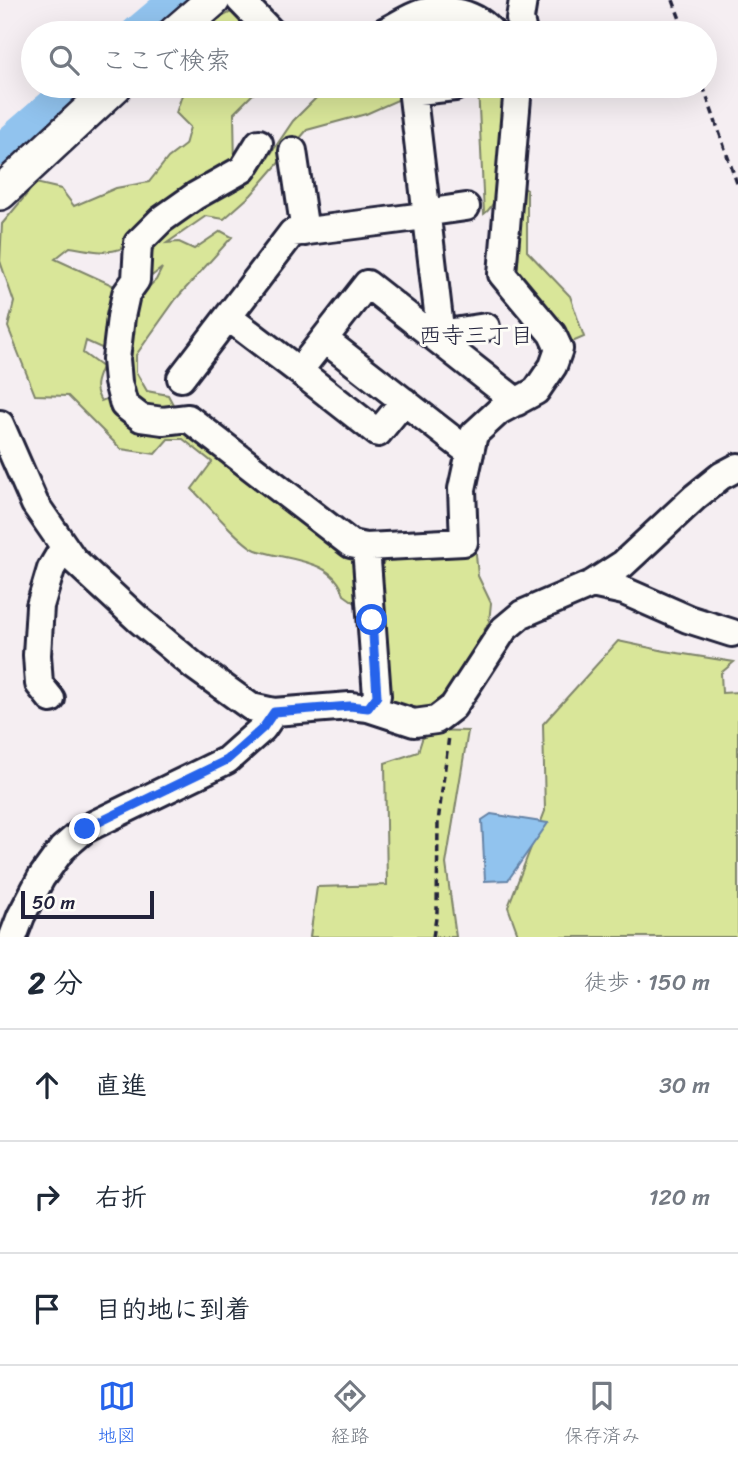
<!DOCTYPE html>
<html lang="ja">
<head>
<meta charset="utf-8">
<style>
	:root { --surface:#fff; --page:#f2f2f3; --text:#1f2937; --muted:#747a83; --line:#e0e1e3; --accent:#2563eb }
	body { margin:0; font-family:Sriracha,"Klee One",sans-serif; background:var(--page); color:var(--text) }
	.scale { position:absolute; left:21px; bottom:18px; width:133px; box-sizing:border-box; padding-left:7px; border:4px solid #22223b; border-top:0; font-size:19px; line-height:24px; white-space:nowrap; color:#22223b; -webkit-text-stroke:5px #fdfcf7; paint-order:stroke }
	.stop { position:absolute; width:21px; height:21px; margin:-16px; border:5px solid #2563eb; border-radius:50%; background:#fff }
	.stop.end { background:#2563eb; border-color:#fff; box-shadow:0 2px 7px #0008 }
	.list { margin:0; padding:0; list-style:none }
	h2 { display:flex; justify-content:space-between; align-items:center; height:91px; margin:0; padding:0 28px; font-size:30px }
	h2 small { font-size:23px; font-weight:400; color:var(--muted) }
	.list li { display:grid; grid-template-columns:46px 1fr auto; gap:21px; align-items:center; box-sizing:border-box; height:112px; padding:0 28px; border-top:2px solid var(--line) }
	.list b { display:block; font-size:26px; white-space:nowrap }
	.list em { font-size:23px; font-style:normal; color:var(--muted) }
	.icon { flex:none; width:38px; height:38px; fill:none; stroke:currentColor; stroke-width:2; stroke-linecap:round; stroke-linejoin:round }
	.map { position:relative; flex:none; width:738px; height:937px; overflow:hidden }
	.search { position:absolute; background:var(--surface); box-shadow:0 7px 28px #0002; left:21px; right:21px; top:21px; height:77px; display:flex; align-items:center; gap:18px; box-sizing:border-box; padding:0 24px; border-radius:38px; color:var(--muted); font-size:26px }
	.sheet { height:427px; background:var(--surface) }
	nav { display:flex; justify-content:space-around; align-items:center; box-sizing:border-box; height:98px; border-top:2px solid var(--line); background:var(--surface); font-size:19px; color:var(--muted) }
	nav a { display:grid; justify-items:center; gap:4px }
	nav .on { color:var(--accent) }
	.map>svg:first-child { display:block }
	.green { fill:#d9e699; stroke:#7e846a; stroke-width:2 }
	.water { fill:#91c3ee; stroke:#6583a6; stroke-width:2 }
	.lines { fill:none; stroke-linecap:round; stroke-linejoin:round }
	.river { stroke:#91c3ee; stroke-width:32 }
	.minor-casing { stroke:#22223b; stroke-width:32 }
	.major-casing { stroke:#22223b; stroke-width:38 }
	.path { stroke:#22223b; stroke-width:3.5; stroke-dasharray:7 5; stroke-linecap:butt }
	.minor { stroke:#fdfcf7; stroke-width:26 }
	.major { stroke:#fdfcf7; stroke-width:33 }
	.route { stroke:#2563eb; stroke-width:9 }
	.labels { text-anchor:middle; stroke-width:6; stroke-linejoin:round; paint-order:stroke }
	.neighbourhood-label { font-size:23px; fill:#22223b; stroke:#fdfcf7 }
</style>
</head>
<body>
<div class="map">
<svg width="738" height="937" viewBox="0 0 738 937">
	<rect width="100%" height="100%" fill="#f5eef2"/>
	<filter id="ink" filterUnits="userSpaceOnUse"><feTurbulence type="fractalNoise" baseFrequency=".0143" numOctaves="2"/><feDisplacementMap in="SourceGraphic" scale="14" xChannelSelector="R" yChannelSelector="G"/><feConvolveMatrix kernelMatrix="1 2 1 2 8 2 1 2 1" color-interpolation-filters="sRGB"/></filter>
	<g filter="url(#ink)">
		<path class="green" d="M233,11l30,22h-54l3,-11z
			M185,86h72l2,2 -25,25 1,56 -101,75c-26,12 -37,7 -64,3l-15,12 66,30 -17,46 9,8 -3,9 -24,-11 -3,12 19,14c-6,14 -9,21 -1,34l15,-6 -4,17 13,-1 68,14 169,132 -1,50 -17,-12c-10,-37 -59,-35 -88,-45 -14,-5 -52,-49 -64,-61l20,-27 -29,-23h-15l-13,15 -34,-5 -53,-53 -33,-1 -27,-68 6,-25 -14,-41 2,-37 34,-41 25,6 13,17 42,-18 33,-6 19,-24 17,-13 5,-18 -14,-14z
			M327,86h91l-9,9 -43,19 -59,16 -56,65 -27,24 -18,-3 -39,27 12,-1 15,7 27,-18 11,6 -56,62 -40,56v17l11,19 21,4 8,15 -39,-5 -15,-38 13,-67 21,-20 6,-12 -18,14 -18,-19 41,-47 77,-35 9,-1 40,-59 28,-28 27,-6z
			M478,86h26c0,30 6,110 -20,128z
			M518,184l9,6v61l43,45 14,41 -14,6 -57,-69z
			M475,543l3,33 13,27 -2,19 -37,66 -25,21 -27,1 -16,-17 -11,-116 19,-27z
			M618,641l47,10 69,11 -13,11 1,20 16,-1v245h-219l-11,-30 37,-96 -2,-87z
			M425,730l43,1 -22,133 10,73h-146l7,-50 70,-2 -2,-122 33,-11z"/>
		<path class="water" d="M491,814l57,9 -40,57 -23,1 -3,-61z"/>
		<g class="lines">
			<path class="river" d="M136,33l39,-33
				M0,150l74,-64"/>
			<g class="minor-casing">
				<path id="minor" d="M240,0l32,33
					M523,0l-3,19 3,14
					M382,33c13,-6 27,-16 40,-20 24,-7 55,1 70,20
					M455,87l-37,4 -5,6 26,223 -4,17 18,-5 33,-5
					M259,143l-16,26 -48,27 -34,24 -23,23 -2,37 -10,14 -5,23 -5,42 2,23 6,23 17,13 22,3 25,-3 163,126 15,3 98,-5 -2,-53 12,-55 25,-23 37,-20 17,-25 6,-17 -7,-15 -50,-60 16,-188
					M293,151l12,81
					M228,317l71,54
					M324,339l-25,32 79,62 26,-32
					M181,378l111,-145 125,-16 21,-6 28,-4
					M0,424l35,80 38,55 65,60 56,47 57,41 23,5 76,-6 18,2 46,15 22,-3 17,-13 51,-78 18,-15 70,-30 31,-20 72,-67 26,-21 17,-9
					M470,453l-146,-114 43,-55 150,118
					M366,547l11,149 -9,12
					M592,584l32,7 64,28 44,14
					M51,699l-12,-15 -2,-29 3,-49 11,-37 13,-22
					M13,937l8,-21 20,-38 21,-29 23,-20 142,-69 36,-32 11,-16"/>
			</g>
			<g class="major-casing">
				<path id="major" d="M175,33l38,-33
					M0,193l115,-107"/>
			</g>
			<path class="path" d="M673,0l12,33
				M703,86l35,100
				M433,937l4,-25 1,-90 11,-86"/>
			<use href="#minor" class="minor"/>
			<use href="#major" class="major"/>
		</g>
	</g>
	<g class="lines" filter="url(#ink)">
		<path class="route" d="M85,829l142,-69 36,-32 11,-16 76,-6 18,2 9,-12 -5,-76"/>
	</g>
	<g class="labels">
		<g class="neighbourhood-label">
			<text x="476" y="343">西寺三丁目</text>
		</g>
	</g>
</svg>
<div class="scale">50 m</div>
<div class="stop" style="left:372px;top:620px"></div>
<div class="stop end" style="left:85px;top:829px"></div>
<div class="search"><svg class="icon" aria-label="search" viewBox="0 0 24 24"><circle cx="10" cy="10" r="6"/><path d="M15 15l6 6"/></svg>ここで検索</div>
</div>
<section class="sheet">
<h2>2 分<small>徒歩 · 150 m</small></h2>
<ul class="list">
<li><svg class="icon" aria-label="ahead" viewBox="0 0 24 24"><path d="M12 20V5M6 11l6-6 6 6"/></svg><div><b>直進</b></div><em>30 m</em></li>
<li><svg class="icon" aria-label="right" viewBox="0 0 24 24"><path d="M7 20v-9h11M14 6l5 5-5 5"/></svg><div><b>右折</b></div><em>120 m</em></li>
<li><svg class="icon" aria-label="arrive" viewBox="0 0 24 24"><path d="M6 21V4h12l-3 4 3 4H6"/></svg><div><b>目的地に到着</b></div></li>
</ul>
</section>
<nav>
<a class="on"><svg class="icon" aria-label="map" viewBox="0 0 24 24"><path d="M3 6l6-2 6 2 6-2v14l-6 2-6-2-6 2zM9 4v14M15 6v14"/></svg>地図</a>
<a><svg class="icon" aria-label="directions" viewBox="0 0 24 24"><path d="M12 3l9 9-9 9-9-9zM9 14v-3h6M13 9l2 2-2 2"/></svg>経路</a>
<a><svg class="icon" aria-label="saved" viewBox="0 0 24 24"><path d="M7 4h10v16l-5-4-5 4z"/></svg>保存済み</a>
</nav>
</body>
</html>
